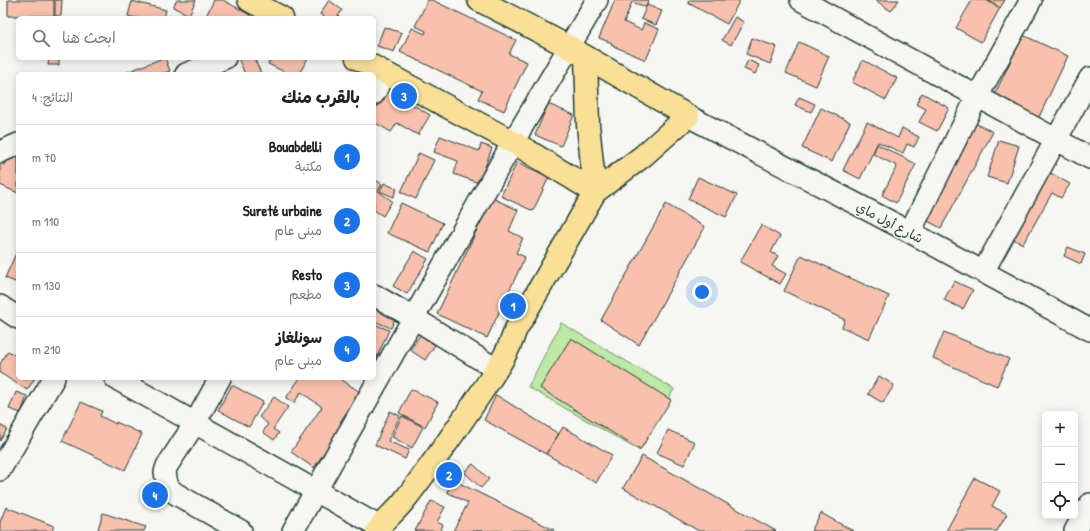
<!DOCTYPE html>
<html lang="ar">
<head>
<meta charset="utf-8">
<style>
	:root { --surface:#fff; --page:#f6f6f6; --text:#222; --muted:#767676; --line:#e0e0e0; --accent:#1a73e8 }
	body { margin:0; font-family:"Patrick Hand","Playpen Sans Arabic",sans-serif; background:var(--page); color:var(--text); direction:rtl }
	.controls { position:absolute; right:12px; bottom:12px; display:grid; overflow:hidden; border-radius:6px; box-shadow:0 2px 10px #0003 }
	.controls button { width:36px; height:36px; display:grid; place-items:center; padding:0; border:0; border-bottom:1px solid var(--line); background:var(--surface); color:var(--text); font:20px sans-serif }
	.you { position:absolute; left:702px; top:292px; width:14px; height:14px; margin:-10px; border:3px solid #fff; border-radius:50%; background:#1a73e8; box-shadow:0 0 0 6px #1a73e833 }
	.badge { display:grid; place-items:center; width:26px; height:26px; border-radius:50%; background:var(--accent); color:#fff; font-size:13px; font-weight:700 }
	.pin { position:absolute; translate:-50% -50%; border:2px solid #fff; box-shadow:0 1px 4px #0006 }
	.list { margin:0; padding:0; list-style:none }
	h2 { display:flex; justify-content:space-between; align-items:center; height:52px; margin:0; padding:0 16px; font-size:17px }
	h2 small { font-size:13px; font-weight:400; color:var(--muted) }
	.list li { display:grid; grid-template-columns:26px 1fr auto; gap:12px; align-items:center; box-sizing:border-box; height:64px; padding:0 16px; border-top:1px solid var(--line) }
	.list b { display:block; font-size:15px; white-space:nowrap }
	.list p { margin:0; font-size:13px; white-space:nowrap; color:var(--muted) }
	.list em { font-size:13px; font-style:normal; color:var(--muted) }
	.icon { flex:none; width:22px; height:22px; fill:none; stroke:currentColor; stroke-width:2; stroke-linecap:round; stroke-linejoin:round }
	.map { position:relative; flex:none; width:1090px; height:531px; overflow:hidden; direction:ltr }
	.search { position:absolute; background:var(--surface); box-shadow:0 2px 10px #0003; left:16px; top:16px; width:360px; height:44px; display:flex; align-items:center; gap:10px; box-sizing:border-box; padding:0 14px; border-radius:6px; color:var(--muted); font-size:15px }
	.panel { position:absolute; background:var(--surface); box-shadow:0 2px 10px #0003; left:16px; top:72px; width:360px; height:308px; border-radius:6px; direction:rtl }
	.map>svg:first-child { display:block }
	.pitch { fill:#bee8a5; stroke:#6e926c }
	.building { fill:#f9c0ae; stroke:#1f3d34 }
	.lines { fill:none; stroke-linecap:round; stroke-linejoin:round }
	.minor-casing { stroke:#1f3d34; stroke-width:24 }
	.major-casing { stroke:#1f3d34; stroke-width:25 }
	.minor { stroke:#f6f6f2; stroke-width:21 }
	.major { stroke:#f9e096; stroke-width:22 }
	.labels { text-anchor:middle; stroke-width:3; stroke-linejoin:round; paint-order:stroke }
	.street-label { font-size:13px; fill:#1f3d34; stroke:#f6f6f2 }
</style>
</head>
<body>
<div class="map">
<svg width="1090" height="531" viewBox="0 0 1090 531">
	<rect width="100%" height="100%" fill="#f6f6f2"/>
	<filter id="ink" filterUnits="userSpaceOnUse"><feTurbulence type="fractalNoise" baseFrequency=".025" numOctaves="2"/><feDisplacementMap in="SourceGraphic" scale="8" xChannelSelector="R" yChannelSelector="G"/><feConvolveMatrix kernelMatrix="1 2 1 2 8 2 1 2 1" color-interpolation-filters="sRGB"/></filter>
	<g filter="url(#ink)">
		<path class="pitch" d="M561,323l113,66 -34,62 -112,-64z"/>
		<path class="building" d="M8,0h46v16h-46z
			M55,0h7l-1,16h-6z
			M177,0h19l-7,15 -16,-8z
			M214,0h9l27,15 -1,3h-41l-2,-2z
			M329,0l13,10 -5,8h-11l-6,-4z
			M428,0h4l84,40 -7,14 18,8 -23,49 -26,-12 4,-8 -82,-39 12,-24 13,6 1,-3 -11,-5z
			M615,0h34l-3,7 -14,-5 -8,20 17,8 3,-7 15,6 -13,31 -35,-15 1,-2 -13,-5z
			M689,0h51l-13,24 -39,-21z
			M875,0h24l-8,11z
			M972,0h14l14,8 -19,34 -25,-14z
			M988,0h17l-5,8z
			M132,1l34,9 -2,8h-28l-8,-2z
			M647,5l15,6 -6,14 -15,-6z
			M735,17l9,5 -13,23 -9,-5z
			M384,27l18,6 -8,19 -17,-6z
			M1023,35l45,21 -30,63 -45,-21z
			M752,38l25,9 -7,17 -24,-10z
			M799,42l30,14 -13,30 -30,-13z
			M49,58h10v7h-11z
			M163,58h2l5,13 -9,3h-39z
			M238,58h16l7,15 -16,1z
			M271,58h37l-9,16h-10l-21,-10z
			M748,60l11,5 -4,9 -11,-5z
			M863,60l34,18 -11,22 -34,-18z
			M387,89l43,26 -12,20 -21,-12 -6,9 -17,-10v-11z
			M922,93l27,15 -12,23 -18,-9 7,-13 -10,-5z
			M799,97l16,7 -4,8 -16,-7z
			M548,104l26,11 -13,31 -26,-11z
			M821,108l29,14 -18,40 -30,-14z
			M971,121l22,11 -52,96 -21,-11z
			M867,122l31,16 4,-10 17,9 -5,10 -7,-3 -4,9 -25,-11 -18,37 -17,-9z
			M440,136l39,15 2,-7 11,4 -13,35 -25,-9 4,-13 -24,-9z
			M999,140l20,6 -12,37 -20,-6z
			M877,144l39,20 -20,39 -14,-8 15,-29 -24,-12z
			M13,145l5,3v45l-18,-8v-22l4,2z
			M419,153l15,7 -18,39 -15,-7z
			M517,162l32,15 -16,34 -32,-15z
			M1047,171l23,13 -9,14 -9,-5 -29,51 -14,-7z
			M698,177l39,18 -11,22 -38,-18z
			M374,179l8,5 -4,7 14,10 -9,15 -9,-6z
			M384,183l13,6 -4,8 -13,-6z
			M492,198l26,12 -9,21 14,7 -7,15 9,4 -38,81 -50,-24z
			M401,203l42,20 -13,29 -43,-19z
			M666,204l39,23 -66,118 -38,-25z
			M761,225l19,11 -9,16 7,4 -6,10 14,8 -6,10 -40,-22z
			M1068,247l17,7 -4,10 -17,-8z
			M18,249v34l-13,-5z
			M414,251l14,8 -21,35 -14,-8z
			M801,255l88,41 -20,43 -27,-12 3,-7 -61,-29z
			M954,281l19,9 -10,19 -19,-9z
			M374,301l24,11 -7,16 -17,-7z
			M374,324l15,6 -13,29h-2z
			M944,332l65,27 -12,27 -64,-28z
			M420,335l15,10 -10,15 -15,-10z
			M571,338l100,62 -31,50 -100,-62z
			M8,351l10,6v21h17l-8,12 -27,-17v-9z
			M879,376l15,9 -11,18 -15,-9z
			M300,378h39l21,14 -20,30 3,2 -29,44 -23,-16 31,-45 -21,-15 -7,11 -8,-5z
			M232,385l31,17 -14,25 -31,-17z
			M411,389l27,13 -13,25 -26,-14z
			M16,392l11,4 -6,17 -12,-4z
			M496,395l63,39 -13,20 -62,-34z
			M274,397l14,10 -15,22 6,4 -5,7 -11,-8 5,-8 -9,-7z
			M81,402l21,9 -2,5 16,8v-2l26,12 -17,36 -63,-29z
			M390,411l10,5 -12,25 21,9 -4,9 -30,-14z
			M402,416l21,11 -11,21 -20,-11z
			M0,425l7,4 -7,12z
			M563,427l49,28 -16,28 -50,-29z
			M668,430l27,12 -11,23 -27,-12z
			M642,456l134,75h-77l-76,-43z
			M473,464l16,15 -8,9 -17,-16z
			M975,478l25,13 -8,15 15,8 -10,17h-51z
			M453,480l101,50 -101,1 15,-28 -21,-11z
			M431,501l14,6 -8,15 6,3 -3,6h-25z
			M6,507l48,19 -2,5h-52v-9z
			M103,513l43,14 -2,4h-41l-5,-2z
			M821,513l32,18h-42z"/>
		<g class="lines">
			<g class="minor-casing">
				<path id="minor" d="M801,0l289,158
					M186,74l39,-16
					M374,94l11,-21
					M688,116l222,116 180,98
					M0,152l18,-8
					M910,232l67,-135 54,-97
					M983,272l107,-194
					M374,295l40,23 74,46
					M0,306l18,12
					M115,378l265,149
					M220,378l-25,45 -28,43 -2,6 2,13 4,5 5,4 65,37
					M0,470l54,-92
					M293,531l220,-389 84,-142
					M1075,531l15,-27"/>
			</g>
			<g class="major-casing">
				<path id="major" d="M249,0l33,18
					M586,57l2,68 7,67
					M357,58l156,84 82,50
					M377,531c7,-11 18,-19 26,-29 26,-33 49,-66 72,-100 15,-23 32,-45 40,-71l80,-139 48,-36 45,-40 -119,-69 -90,-47"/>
			</g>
			<use href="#minor" class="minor"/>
			<use href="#major" class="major"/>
		</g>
	</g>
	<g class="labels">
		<g class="street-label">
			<text transform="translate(890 222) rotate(28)" y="5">شارع أول ماي</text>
		</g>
	</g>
</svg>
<div class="controls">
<button>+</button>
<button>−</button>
<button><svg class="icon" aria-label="locate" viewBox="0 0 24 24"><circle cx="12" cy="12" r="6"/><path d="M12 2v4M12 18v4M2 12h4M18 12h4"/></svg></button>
</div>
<div class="you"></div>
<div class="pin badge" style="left:513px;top:306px">1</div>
<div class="pin badge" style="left:449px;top:475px">2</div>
<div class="pin badge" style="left:404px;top:96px">3</div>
<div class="pin badge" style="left:155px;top:495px">4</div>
<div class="search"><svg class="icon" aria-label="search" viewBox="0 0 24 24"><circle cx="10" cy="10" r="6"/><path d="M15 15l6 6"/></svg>ابحث هنا</div>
<section class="panel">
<h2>بالقرب منك<small>النتائج: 4</small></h2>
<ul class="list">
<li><span class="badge">1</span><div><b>Bouabdelli</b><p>مكتبة</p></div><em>70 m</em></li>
<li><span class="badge">2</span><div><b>Sureté urbaine</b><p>مبنى عام</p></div><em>110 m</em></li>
<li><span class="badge">3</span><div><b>Resto</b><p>مطعم</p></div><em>130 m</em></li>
<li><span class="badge">4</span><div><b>سونلغاز</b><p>مبنى عام</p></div><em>210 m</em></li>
</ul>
</section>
</div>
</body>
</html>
